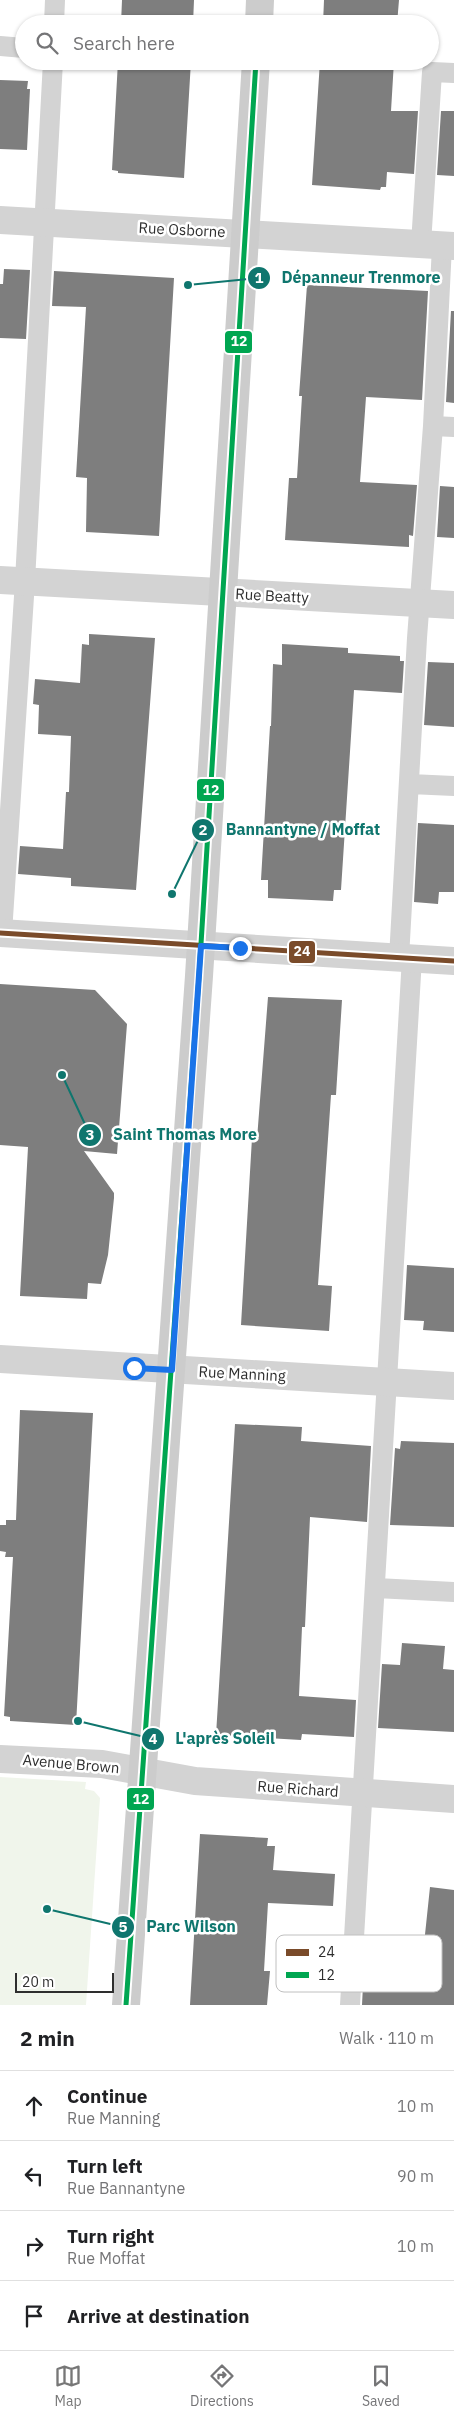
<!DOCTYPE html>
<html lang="en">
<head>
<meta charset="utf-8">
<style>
	:root { --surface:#fff; --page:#f6f6f6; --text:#202124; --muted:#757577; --line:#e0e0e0; --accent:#777 }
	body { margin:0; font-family:"IBM Plex Sans",sans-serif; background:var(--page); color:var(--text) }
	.scale { position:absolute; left:15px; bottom:12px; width:99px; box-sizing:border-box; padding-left:5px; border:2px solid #2e2e2e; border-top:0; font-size:14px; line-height:18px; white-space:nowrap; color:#2e2e2e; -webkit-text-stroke:4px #fff; paint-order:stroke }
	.stop { position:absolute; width:15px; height:15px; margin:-11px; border:4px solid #1a73e8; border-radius:50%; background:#fff }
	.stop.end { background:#1a73e8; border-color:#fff; box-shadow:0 1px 5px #0008 }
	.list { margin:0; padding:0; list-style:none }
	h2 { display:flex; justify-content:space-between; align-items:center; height:65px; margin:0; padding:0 20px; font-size:21px }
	h2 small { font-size:16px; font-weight:400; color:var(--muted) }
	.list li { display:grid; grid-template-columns:32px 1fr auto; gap:15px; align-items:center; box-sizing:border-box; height:70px; padding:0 20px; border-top:1px solid var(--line) }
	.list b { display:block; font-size:19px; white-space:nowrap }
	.list p { margin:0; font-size:16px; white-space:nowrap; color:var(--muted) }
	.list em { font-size:16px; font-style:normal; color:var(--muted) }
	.icon { flex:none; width:28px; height:28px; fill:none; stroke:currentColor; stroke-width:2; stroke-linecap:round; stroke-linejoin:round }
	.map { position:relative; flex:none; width:454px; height:2005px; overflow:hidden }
	.search { position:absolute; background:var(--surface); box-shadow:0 1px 4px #0004; left:15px; right:15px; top:15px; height:55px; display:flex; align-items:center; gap:12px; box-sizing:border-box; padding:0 18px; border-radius:28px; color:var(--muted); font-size:19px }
	.sheet { height:345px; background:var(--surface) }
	nav { display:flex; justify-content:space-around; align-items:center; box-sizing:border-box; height:70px; border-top:1px solid var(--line); background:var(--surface); font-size:14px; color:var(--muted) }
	nav a { display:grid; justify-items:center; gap:2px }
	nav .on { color:var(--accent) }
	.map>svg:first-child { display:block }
	.green { fill:#f0f5eb }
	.building { fill:#7e7e7e }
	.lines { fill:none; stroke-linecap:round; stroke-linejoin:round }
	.lane { stroke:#d3d3d3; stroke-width:20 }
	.street { stroke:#d3d3d3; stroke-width:28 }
	.secondary { stroke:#ccc; stroke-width:28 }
	.bus-1-casing { stroke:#fff; stroke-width:9 }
	.bus-2-casing { stroke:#fff; stroke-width:9 }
	.bus-1 { stroke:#7a4b2a; stroke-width:5 }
	.bus-2 { stroke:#00a651; stroke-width:5 }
	.route { stroke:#1a73e8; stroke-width:6 }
	.labels { text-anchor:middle; stroke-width:5; stroke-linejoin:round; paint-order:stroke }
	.street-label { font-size:15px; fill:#2e2e2e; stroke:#fff }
	.key { fill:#fff; stroke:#c0c0c0; stroke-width:1 }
	.key-label { font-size:14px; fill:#2e2e2e }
	.leader { fill:none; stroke:#0f766e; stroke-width:2 }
	.callout-dot { fill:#0f766e; stroke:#fff; stroke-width:2 }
	.mark-label { font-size:15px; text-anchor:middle; font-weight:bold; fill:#fff }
	.callout-label { font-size:16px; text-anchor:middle; font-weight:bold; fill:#0f766e; stroke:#fff; stroke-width:5; stroke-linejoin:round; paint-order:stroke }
	.line-badge { stroke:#fff; stroke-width:2 }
	.badge-label { font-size:14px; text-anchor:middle; font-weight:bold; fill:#fff }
</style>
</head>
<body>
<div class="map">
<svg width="454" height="2005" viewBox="0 0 454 2005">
	<rect width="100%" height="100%" fill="#fff"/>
	<path class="green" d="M0,1777l86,5 -1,7 9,2 6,7 -14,207h-86z"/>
	<path class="building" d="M122,0h72l-1,24h-72z
		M324,0h75l-2,24h-74z
		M118,61h73l-7,117 -66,-5v-2l-6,-1z
		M320,61h74l-3,50h27l-4,63 -27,-2 -1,15h-5l-1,3 -68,-5z
		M0,80l28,1 -1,8h3l-3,61 -27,-1z
		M441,111h13v65l-17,-1z
		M4,269l26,1 -4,69 -26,-1v-54h3z
		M54,271l120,7 -15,258 -73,-4 1,-54 -11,-1 10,-170 -34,-1z
		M307,285l121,6 -6,109 -56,-3 -6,85 57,3 -4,51 -4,-1v12l-124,-7 4,-62h8l5,-82h-3z
		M451,311h3v92l-8,-1z
		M440,486l14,1v51l-17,-1z
		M89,634l66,4 -19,252 -65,-4v-8l-53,-4 2,-28 43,3 3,-57h3l2,-56 -33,-2 1,-29 -6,-1 2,-25 45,4 2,-39 7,1z
		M282,644l66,4v5l52,3v5h4l-2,32 -48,-3 -13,200h-7l-1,11 -65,-3v-18h-7l9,-154h1l2,-62 9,1z
		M428,662l26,1v64l-30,-2z
		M418,823l36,2v67h-15l-1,12 -24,-2z
		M0,984l95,6 32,34 -10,130 -33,-3 30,42v5l-6,57 -7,29 -13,-1 -1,16 -67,-3 8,-149 -28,-2z
		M268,997l74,3 -6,95h-5l-13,190 14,1 -3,45 -88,-6 11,-187 5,1z
		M407,1265l47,3v64l-31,-2 1,-9 -20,-1z
		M20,1410l73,3 -17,312 -66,-4v-4l-6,-1 9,-159h-8l1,-5 -6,-1v-26h6v-5h10z
		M235,1424l67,3 -1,14 70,5 -4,76 -57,-5 -5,110h-3l-3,69 57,4 -2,37 -52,-3 -1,6 -85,-5z
		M401,1441l53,2v84l-64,-2 5,-77 5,1z
		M402,1643l43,3 -2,23 11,1v62l-76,-4 4,-64 18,1z
		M200,1834l68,4 -1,8h8l-2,24 62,4 -2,32 -65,-3 -4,68h6l-3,34h-77z
		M430,1887l24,3v115h-92l3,-60 23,1v-4l36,2z"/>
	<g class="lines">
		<path class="lane" d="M54,24l1,-24
			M0,46l24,2
			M421,244l11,-172 22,1
			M433,426l21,1
			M410,784l44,2
			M2,933l23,-352 28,-520
			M399,958l18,-320 16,-212 9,-180
			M376,1588l78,4
			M350,2005l62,-1047"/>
		<path class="street" d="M0,220l454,26
			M0,580l454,25
			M0,933l454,28
			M0,1359l454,27
			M0,1759l102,5 93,17 259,18"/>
		<path class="secondary" d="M259,24l1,-24
			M126,2005l73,-1029 57,-915"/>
		<g class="bus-1-casing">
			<path id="bus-1" d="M0,933l454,28"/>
		</g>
		<g class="bus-2-casing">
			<path id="bus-2" d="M126,2005l73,-1029 57,-915"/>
		</g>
		<use href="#bus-1" class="bus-1"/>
		<use href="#bus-2" class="bus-2"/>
	</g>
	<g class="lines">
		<path class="route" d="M134,1368l38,2 29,-424 39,2"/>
	</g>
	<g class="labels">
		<g class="street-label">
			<text transform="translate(182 230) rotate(3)" y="5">Rue Osborne</text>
			<text transform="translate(272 596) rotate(3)" y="5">Rue Beatty</text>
			<text transform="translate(242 1374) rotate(3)" y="5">Rue Manning</text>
			<text transform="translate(71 1764) rotate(5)" y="5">Avenue Brown</text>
			<text transform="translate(298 1789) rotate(4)" y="5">Rue Richard</text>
		</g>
	</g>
	<rect x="276" y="1935" width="166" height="57" rx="8" class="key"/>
	<rect x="286" y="1949" width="23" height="7" fill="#7a4b2a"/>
	<rect x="286" y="1972" width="23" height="6" fill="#00a651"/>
	<g class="key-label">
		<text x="318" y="1957">24</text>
		<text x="318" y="1980">12</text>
	</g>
	<path class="leader" d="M188 285L259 278M172 894L203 830M62 1075L90 1135M78 1721L153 1739M47 1909L123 1927"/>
	<g class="callout-dot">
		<circle cx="188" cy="285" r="5"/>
		<circle cx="172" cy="894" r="5"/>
		<circle cx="62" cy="1075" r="5"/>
		<circle cx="78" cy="1721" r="5"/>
		<circle cx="47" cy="1909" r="5"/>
		<circle cx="259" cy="278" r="12"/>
		<circle cx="203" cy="830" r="12"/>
		<circle cx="90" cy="1135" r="12"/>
		<circle cx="153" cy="1739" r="12"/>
		<circle cx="123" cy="1927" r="12"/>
	</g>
	<g class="mark-label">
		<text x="259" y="283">1</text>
		<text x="203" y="835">2</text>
		<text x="90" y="1140">3</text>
		<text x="153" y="1744">4</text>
		<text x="123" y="1932">5</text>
	</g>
	<g class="callout-label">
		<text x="361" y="283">Dépanneur Trenmore</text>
		<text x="303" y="835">Bannantyne / Moffat</text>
		<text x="185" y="1140">Saint Thomas More</text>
		<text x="225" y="1744">L'après Soleil</text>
		<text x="191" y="1932">Parc Wilson</text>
	</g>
	<g class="line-badge">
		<rect x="224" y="330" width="29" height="24" rx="5" fill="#00a651"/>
		<rect x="196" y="778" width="29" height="24" rx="5" fill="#00a651"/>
		<rect x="288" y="940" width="28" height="24" rx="5" fill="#7a4b2a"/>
		<rect x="126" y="1787" width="29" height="24" rx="5" fill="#00a651"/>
	</g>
	<g class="badge-label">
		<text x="239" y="346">12</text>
		<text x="211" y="795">12</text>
		<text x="302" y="956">24</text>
		<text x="141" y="1804">12</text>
	</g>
</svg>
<div class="scale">20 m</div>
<div class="stop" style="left:134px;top:1368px"></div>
<div class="stop end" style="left:240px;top:948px"></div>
<div class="search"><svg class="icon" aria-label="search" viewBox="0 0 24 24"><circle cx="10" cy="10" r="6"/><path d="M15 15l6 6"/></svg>Search here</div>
</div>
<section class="sheet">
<h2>2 min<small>Walk · 110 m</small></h2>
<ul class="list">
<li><svg class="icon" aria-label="ahead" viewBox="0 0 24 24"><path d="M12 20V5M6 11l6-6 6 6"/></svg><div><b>Continue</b><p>Rue Manning</p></div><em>10 m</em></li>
<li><svg class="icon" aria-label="left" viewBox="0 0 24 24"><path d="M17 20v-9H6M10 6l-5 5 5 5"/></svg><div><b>Turn left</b><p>Rue Bannantyne</p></div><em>90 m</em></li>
<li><svg class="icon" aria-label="right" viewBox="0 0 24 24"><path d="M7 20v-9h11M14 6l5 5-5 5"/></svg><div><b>Turn right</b><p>Rue Moffat</p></div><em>10 m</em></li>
<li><svg class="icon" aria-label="arrive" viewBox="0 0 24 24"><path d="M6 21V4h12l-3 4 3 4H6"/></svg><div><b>Arrive at destination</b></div></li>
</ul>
</section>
<nav>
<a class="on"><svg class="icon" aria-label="map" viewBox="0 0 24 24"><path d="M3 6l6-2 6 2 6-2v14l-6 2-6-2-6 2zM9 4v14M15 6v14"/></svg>Map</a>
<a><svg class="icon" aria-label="directions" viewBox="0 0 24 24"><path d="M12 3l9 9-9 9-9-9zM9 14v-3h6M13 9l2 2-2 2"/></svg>Directions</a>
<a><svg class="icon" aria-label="saved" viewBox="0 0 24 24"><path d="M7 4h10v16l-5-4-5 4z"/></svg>Saved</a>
</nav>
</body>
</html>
